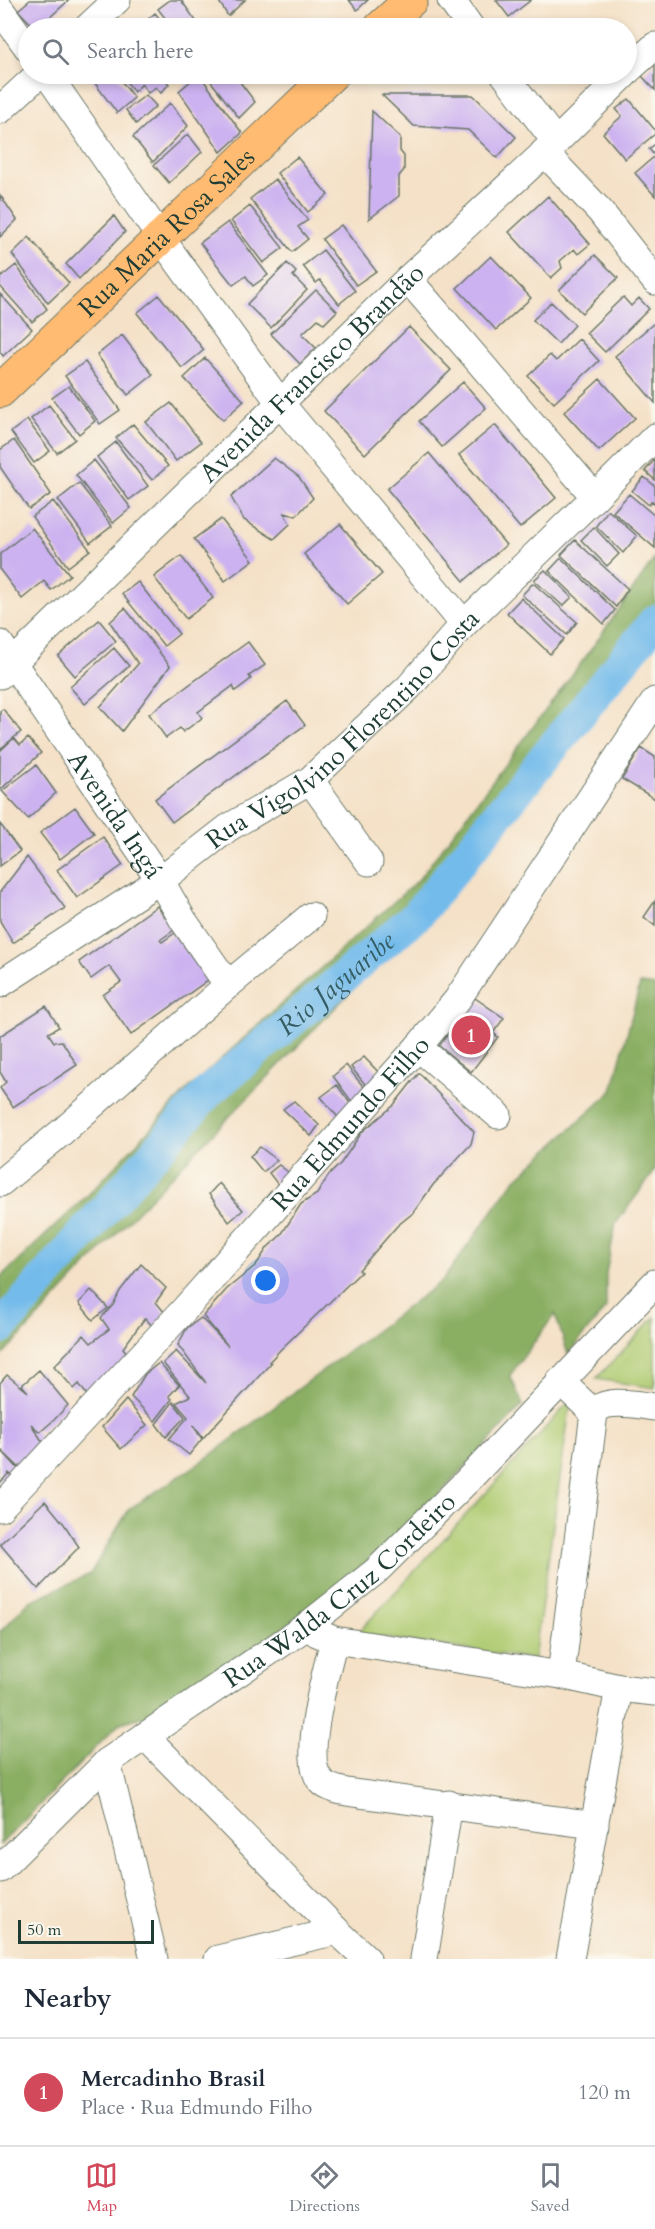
<!DOCTYPE html>
<html lang="en">
<head>
<meta charset="utf-8">
<style>
	:root { --surface:#fff; --page:#f2f2f3; --text:#1f2937; --muted:#747a83; --line:#e0e1e3; --accent:#d1495b }
	body { margin:0; font-family:Cardo,serif; background:var(--page); color:var(--text) }
	.scale { position:absolute; left:18px; bottom:15px; width:136px; box-sizing:border-box; padding-left:6px; border:3px solid #1f3d34; border-top:0; font-size:16px; line-height:21px; white-space:nowrap; color:#1f3d34; -webkit-text-stroke:4px #fbf7ec; paint-order:stroke }
	.you { position:absolute; left:266px; top:1281px; width:21px; height:21px; margin:-15px; border:4px solid #fff; border-radius:50%; background:#1a73e8; box-shadow:0 0 0 9px #1a73e833 }
	.badge { display:grid; place-items:center; width:39px; height:39px; border-radius:50%; background:var(--accent); color:#fff; font-size:20px; font-weight:700 }
	.pin { position:absolute; translate:-50% -50%; border:3px solid #fff; box-shadow:0 2px 6px #0006 }
	.list { margin:0; padding:0; list-style:none }
	h2 { display:flex; justify-content:space-between; align-items:center; height:78px; margin:0; padding:0 24px; font-size:26px }
	h2 small { font-size:20px; font-weight:400; color:var(--muted) }
	.list li { display:grid; grid-template-columns:39px 1fr auto; gap:18px; align-items:center; box-sizing:border-box; height:108px; padding:0 24px; border-top:2px solid var(--line) }
	.list b { display:block; font-size:22px; white-space:nowrap }
	.list p { margin:0; font-size:20px; white-space:nowrap; color:var(--muted) }
	.list em { font-size:20px; font-style:normal; color:var(--muted) }
	.icon { flex:none; width:33px; height:33px; fill:none; stroke:currentColor; stroke-width:2; stroke-linecap:round; stroke-linejoin:round }
	.map { position:relative; flex:none; width:655px; height:1959px; overflow:hidden }
	.search { position:absolute; background:var(--surface); box-shadow:0 3px 9px #0003; left:18px; right:18px; top:18px; height:66px; display:flex; align-items:center; gap:15px; box-sizing:border-box; padding:0 21px; border-radius:33px; color:var(--muted); font-size:22px }
	.sheet { height:186px; background:var(--surface) }
	nav { display:flex; justify-content:space-around; align-items:center; box-sizing:border-box; height:84px; border-top:2px solid var(--line); background:var(--surface); font-size:16px; color:var(--muted) }
	nav a { display:grid; justify-items:center; gap:3px }
	nav .on { color:var(--accent) }
	.map>svg:first-child { display:block }
	.green { fill:#aecb71; stroke:#668452; stroke-width:1.5 }
	.forest { fill:#8aaf63; stroke:#54764c; stroke-width:1.5 }
	.lines { fill:none; stroke-linecap:round; stroke-linejoin:round }
	.river { stroke:#73bbeb; stroke-width:33 }
	.building { fill:#ccb2f0 }
	.minor-casing { stroke:#6a7667; stroke-width:29 }
	.major-casing { stroke:#6a7667; stroke-width:35 }
	.minor { stroke:#fff; stroke-width:27 }
	.major { stroke:#ffbb71; stroke-width:33 }
	.labels { text-anchor:middle; stroke-width:6; stroke-linejoin:round; paint-order:stroke }
	.street-label { font-size:26px; fill:#1f3d34; stroke:#fbf7ec }
	.water-label { font-size:27px; font-style:italic; fill:#345c62; stroke:#fbf7ec }
</style>
</head>
<body>
<div class="map">
<svg width="655" height="1959" viewBox="0 0 655 1959">
	<rect width="100%" height="100%" fill="#fbf7ec"/>
	<filter id="ink" filterUnits="userSpaceOnUse"><feTurbulence type="fractalNoise" baseFrequency=".0167" numOctaves="2"/><feDisplacementMap in="SourceGraphic" scale="12" xChannelSelector="R" yChannelSelector="G"/><feConvolveMatrix kernelMatrix="1 2 1 2 8 2 1 2 1" color-interpolation-filters="sRGB"/></filter>
	<filter id="wash" filterUnits="userSpaceOnUse"><feTurbulence type="fractalNoise" baseFrequency=".008" numOctaves="4" result="noise"/><feDisplacementMap in="SourceGraphic" scale="24" xChannelSelector="R" yChannelSelector="G"/><feGaussianBlur stdDeviation="1.35" result="paint"/><feColorMatrix in="noise" values="0 0 0 0 0 0 0 0 0 0 0 0 0 0 0 0 0 1.4 0 .05"/><feComposite in="paint" operator="in"/></filter>
	<g filter="url(#wash)">
		<rect width="100%" height="100%" fill="#f4e1c7"/>
		<path class="green" d="M655,1317v71l-59,-9z
			M571,1400l-37,259 -177,-25z"/>
		<path class="forest" d="M655,558v81l-159,203 -365,376 -131,140v-80l89,-84 99,-105 231,-210 168,-224z
			M640,984l15,2v185l-39,52 -10,50v35l-38,46 -13,-40 -45,61 13,30 -120,128 -116,93 -111,82 -56,15 -120,122v-213l28,-30 62,-28 39,-65 71,-46 243,-183 71,-99 98,-90z"/>
		<g class="lines">
			<path class="river" id="s1" d="M0,1329l209,-238 208,-176 238,-294"/>
		</g>
		<g id="blocks">
			<path class="building" d="M30,0h39l-31,28h-3l-17,-18z
				M170,0h11l20,28h-28l-15,-19z
				M218,0h27l-17,16z
				M349,0h19l-11,10z
				M496,0h35l-22,17z
				M155,13l12,15h-29z
				M655,63v27l-13,-14z
				M96,74h20l18,24 -17,15 -26,-35z
				M121,74h40l8,10 -8,9 -5,-6 -8,6 -6,-9 -8,8z
				M199,74l43,59 -21,19 -42,-61z
				M208,74h26l21,28 -16,16 -33,-43z
				M146,95l10,11 -20,18 -10,-14z
				M382,95h91l43,42 -19,21 -29,-28 -54,-4z
				M629,99l26,31v4l-30,25 -22,-26 19,-17 -6,-7z
				M170,103l18,23 -35,36 -20,-25z
				M372,111l28,26v14l4,5v14l-5,6v20l-30,23z
				M188,134l14,18 -33,31 -15,-18z
				M655,144v52l-20,-23 20,-17 -6,-7z
				M297,157l31,38 -20,17 -31,-39z
				M275,179l33,41 -10,7 10,12 -16,13 -42,-53z
				M0,195l17,25 -17,17z
				M548,196l42,48 -12,10 -4,-5 -14,12 2,7 -11,10 -42,-46z
				M250,206l33,42 -20,15 -32,-42z
				M114,216l11,16 -46,47 -13,-15z
				M228,222l40,53 -15,11 -7,-10 -13,9 -33,-42z
				M341,225l35,46 -20,14 -34,-46z
				M29,237l40,46 -21,20 -36,-49z
				M323,250l32,41 -16,13 -19,-24 -4,3 -13,-17z
				M595,255l23,23 -36,35 -23,-23z
				M491,256l40,42 -35,32 -39,-42z
				M287,263l9,9 -3,4 14,14 -36,38 -24,-24z
				M16,265l31,44 -15,13 -32,-36v-8z
				M316,290l21,21 -13,13 -6,-5 -16,15 14,14 -16,16 -29,-30z
				M0,294l32,35 -29,27 -3,-4z
				M159,295l45,55 -22,18 -45,-55z
				M623,297l8,9 8,-8 10,11 -44,43 -19,-19z
				M551,302l24,23 -17,19 -25,-24z
				M653,324l2,2v77l-40,-47z
				M409,327l42,43 -86,84 -41,-43z
				M122,335l31,40 -25,20 -31,-40z
				M579,339l20,22 -45,42 -26,-27 22,-21 6,6z
				M205,358l39,43 -21,19 -39,-42z
				M85,362l35,48 -20,14 -35,-48z
				M600,379l35,39 -36,33 -35,-39z
				M463,382l23,26 -44,39 -23,-26z
				M69,386l26,35 -16,13 -27,-36z
				M171,403l30,39 -25,19 -30,-39z
				M49,405l26,34 -18,14 -26,-34z
				M27,420l23,31 -16,12 -23,-31z
				M133,424l35,42 -16,14 -36,-42z
				M495,425l61,73 -36,30 -61,-73z
				M14,440l37,54 -22,15 -29,-42v-17z
				M116,442l32,44 -19,14 -32,-43z
				M429,453l77,92 -42,36 -77,-92z
				M274,458l25,19 14,21 -17,18 -12,-3 6,11 -16,15 -30,-19 -13,-23z
				M655,459v21l-10,-9z
				M94,460l37,48 -18,15 -37,-48z
				M644,477l11,9v18l-3,-3 -3,4 -17,-14z
				M79,483l33,43 -22,17 -32,-43z
				M629,494l26,22v32l-42,-36z
				M53,501l37,49 -22,17 -36,-50z
				M608,510l29,26 -14,17 -27,-27z
				M221,519l32,41 -28,21 -31,-42z
				M340,524l42,50 -35,30 -43,-50z
				M594,527l25,27 -12,12 -26,-26z
				M32,528l38,47 -19,15 -7,-9 -22,18 -22,-29v-16z
				M575,540l53,49 -12,18 -55,-52z
				M181,556l32,42 -27,21 -32,-42z
				M561,558l54,52 -11,14 -55,-53z
				M545,570l27,27 -9,9 -29,-26z
				M138,582l41,52 -15,12 -42,-52z
				M533,583l44,39 -10,13 -45,-40z
				M521,598l43,41 -14,15 -43,-41z
				M125,608l45,58 -48,65 -22,-24 38,-43 -28,-42z
				M99,620l17,21 -41,35 -17,-20z
				M248,642l17,23 -16,11 2,3 -16,12 -2,-5 -35,26 4,6 -19,14 -3,-4 -14,10 -17,-24z
				M114,648l15,18 -44,38 -15,-17z
				M287,701l18,24 -133,97 -17,-23z
				M3,709l18,23 -21,17v-38z
				M14,738l6,7 8,-7 13,15 -41,37v-39z
				M641,748l14,9v42l-33,-20z
				M36,765l20,28 -28,26 -26,-28z
				M75,807l19,26 -34,26 -20,-26z
				M0,824l20,27 -20,15z
				M103,837l20,28 -46,33 -20,-28z
				M27,857l38,51 -52,35 -13,-22v-29z
				M655,901v25l-11,-9z
				M157,906l17,24 -14,10 2,2 13,-9 33,47 -77,55 -28,-40 18,-13 -12,-16 -18,13 -12,-17z
				M475,998l29,20 -11,15 5,4 -27,35 -32,-26z
				M46,1006l13,21 -11,6 6,9 8,-1 15,24 -64,42 -13,-19 6,-6 -6,-10v-36z
				M364,1057l19,20 -14,12 -18,-22z
				M346,1065l20,25 -14,12 -19,-26z
				M419,1073l55,59 -3,12 -38,41 -20,28 -16,13 -38,44 2,2 -80,77 -12,13 2,1 -68,75 -10,-13 9,14 -13,16 -20,-16 19,-22 -12,-14 14,-7 -27,-33 13,-12 30,32 -28,-38 9,-17 14,-10 27,28 -25,-30 24,-27 29,-24 12,-18 13,-12 20,-31 16,-10 12,-19 12,-12 21,-31 31,-26z
				M337,1085l15,21 -10,16 -21,-25z
				M294,1101l25,24 -8,11 -28,-27z
				M260,1147l17,13 -14,12 -13,-16z
				M279,1165l17,13 -14,12 -13,-17z
				M219,1183l24,27 -14,12 -20,-28z
				M141,1264l25,24 -10,14 9,11 -11,15 -9,-10 -22,30 7,9 -39,44 -12,-17 -5,5 -20,-23 30,-31 7,8 18,-14 -8,-11 12,-13 7,-14z
				M91,1290l17,18 -15,12 -14,-17z
				M159,1363l20,22 -10,11 3,3 -17,22 -24,-24 14,-23z
				M39,1370l29,35 -14,15 -14,12 -9,-8 15,23 -20,27 -25,-24 24,26 -6,7 -10,-10 -9,10v-100l7,-8 21,17 -6,-7z
				M126,1400l21,25 -26,24 -19,-22z
				M173,1402l12,15 -19,20 -10,-13z
				M45,1501l19,23 15,23 -41,42 -38,-45z"/>
		</g>
	</g>
	<g filter="url(#ink)">
		<use href="#blocks" fill-opacity="0" stroke="#6a7667" stroke-width="1.5"/>
		<g class="lines">
			<g class="minor-casing">
				<g id="minor">
					<path d="M451,0l20,28"/>
					<path d="M0,9l28,39"/>
					<path d="M87,28l30,-28"/>
					<path d="M626,72l29,-26"/>
					<path d="M47,74l113,163 120,166 184,221"/>
					<path d="M0,110l39,-36"/>
					<path d="M556,142l69,-68"/>
					<path d="M544,152l56,59 55,70"/>
					<path d="M408,279l187,218"/>
					<path id="s2" d="M0,644l160,236 23,40 45,65"/>
					<path id="s3" d="M0,675l408,-396 148,-137 -52,-68"/>
					<path d="M310,780l59,82"/>
					<path id="s4" d="M0,984l169,-110 59,-46 82,-48 99,-93 55,-63 131,-127 60,-60"/>
					<path d="M418,1047l80,68"/>
					<path d="M0,1183l63,-52 165,-146 83,-69"/>
					<path d="M560,1381l34,32"/>
					<path d="M594,1413c10,-16 44,-8 61,-6"/>
					<path id="s5" d="M0,1508l183,-197 235,-264 39,-47 198,-299"/>
					<path d="M317,1633l17,7 227,35 58,13 36,4"/>
					<path d="M334,1640c-7,28 -33,120 -13,141 9,10 27,11 39,13l235,31"/>
					<path d="M561,1675l33,-262"/>
					<path d="M145,1736l192,195 30,28"/>
					<path d="M107,1762l47,197"/>
					<path id="s6" d="M0,1869l107,-107 197,-134 72,-57 92,-91 187,-197"/>
					<path d="M218,1959l119,-28"/>
					<path d="M424,1959l25,-155"/>
					<path d="M570,1959l49,-271"/>
				</g>
			</g>
			<g class="major-casing">
				<g id="major">
					<path d="M380,28l31,-28"/>
					<path id="s7" d="M0,391l332,-317"/>
				</g>
			</g>
			<use href="#minor" class="minor"/>
			<use href="#major" class="major"/>
		</g>
	</g>
	<g class="labels">
		<g class="street-label">
			<text dy="9" stroke="none"><textPath href="#s7" startOffset="230">Rua Maria Rosa Sales</textPath></text>
			<text dy="9" stroke="none"><textPath href="#s3" startOffset="434">Avenida Francisco Brandão</textPath></text>
			<text dy="9" stroke="none"><textPath href="#s4" startOffset="429">Rua Vigolvino Florentino Costa</textPath></text>
			<text dy="9" stroke="none"><textPath href="#s2" startOffset="206">Avenida Ingá</textPath></text>
			<text dy="9" stroke="none"><textPath href="#s5" startOffset="520">Rua Edmundo Filho</textPath></text>
			<text dy="9" stroke="none"><textPath href="#s6" startOffset="441">Rua Walda Cruz Cordeiro</textPath></text>
		</g>
		<g class="water-label">
			<text dy="9" stroke="none"><textPath href="#s1" startOffset="483">Rio Jaguaribe</textPath></text>
		</g>
	</g>
</svg>
<div class="scale">50 m</div>
<div class="you"></div>
<div class="pin badge" style="left:471px;top:1035px">1</div>
<div class="search"><svg class="icon" aria-label="search" viewBox="0 0 24 24"><circle cx="10" cy="10" r="6"/><path d="M15 15l6 6"/></svg>Search here</div>
</div>
<section class="sheet">
<h2>Nearby<small></small></h2>
<ul class="list">
<li><span class="badge">1</span><div><b>Mercadinho Brasil</b><p>Place · Rua Edmundo Filho</p></div><em>120 m</em></li>
</ul>
</section>
<nav>
<a class="on"><svg class="icon" aria-label="map" viewBox="0 0 24 24"><path d="M3 6l6-2 6 2 6-2v14l-6 2-6-2-6 2zM9 4v14M15 6v14"/></svg>Map</a>
<a><svg class="icon" aria-label="directions" viewBox="0 0 24 24"><path d="M12 3l9 9-9 9-9-9zM9 14v-3h6M13 9l2 2-2 2"/></svg>Directions</a>
<a><svg class="icon" aria-label="saved" viewBox="0 0 24 24"><path d="M7 4h10v16l-5-4-5 4z"/></svg>Saved</a>
</nav>
</body>
</html>
